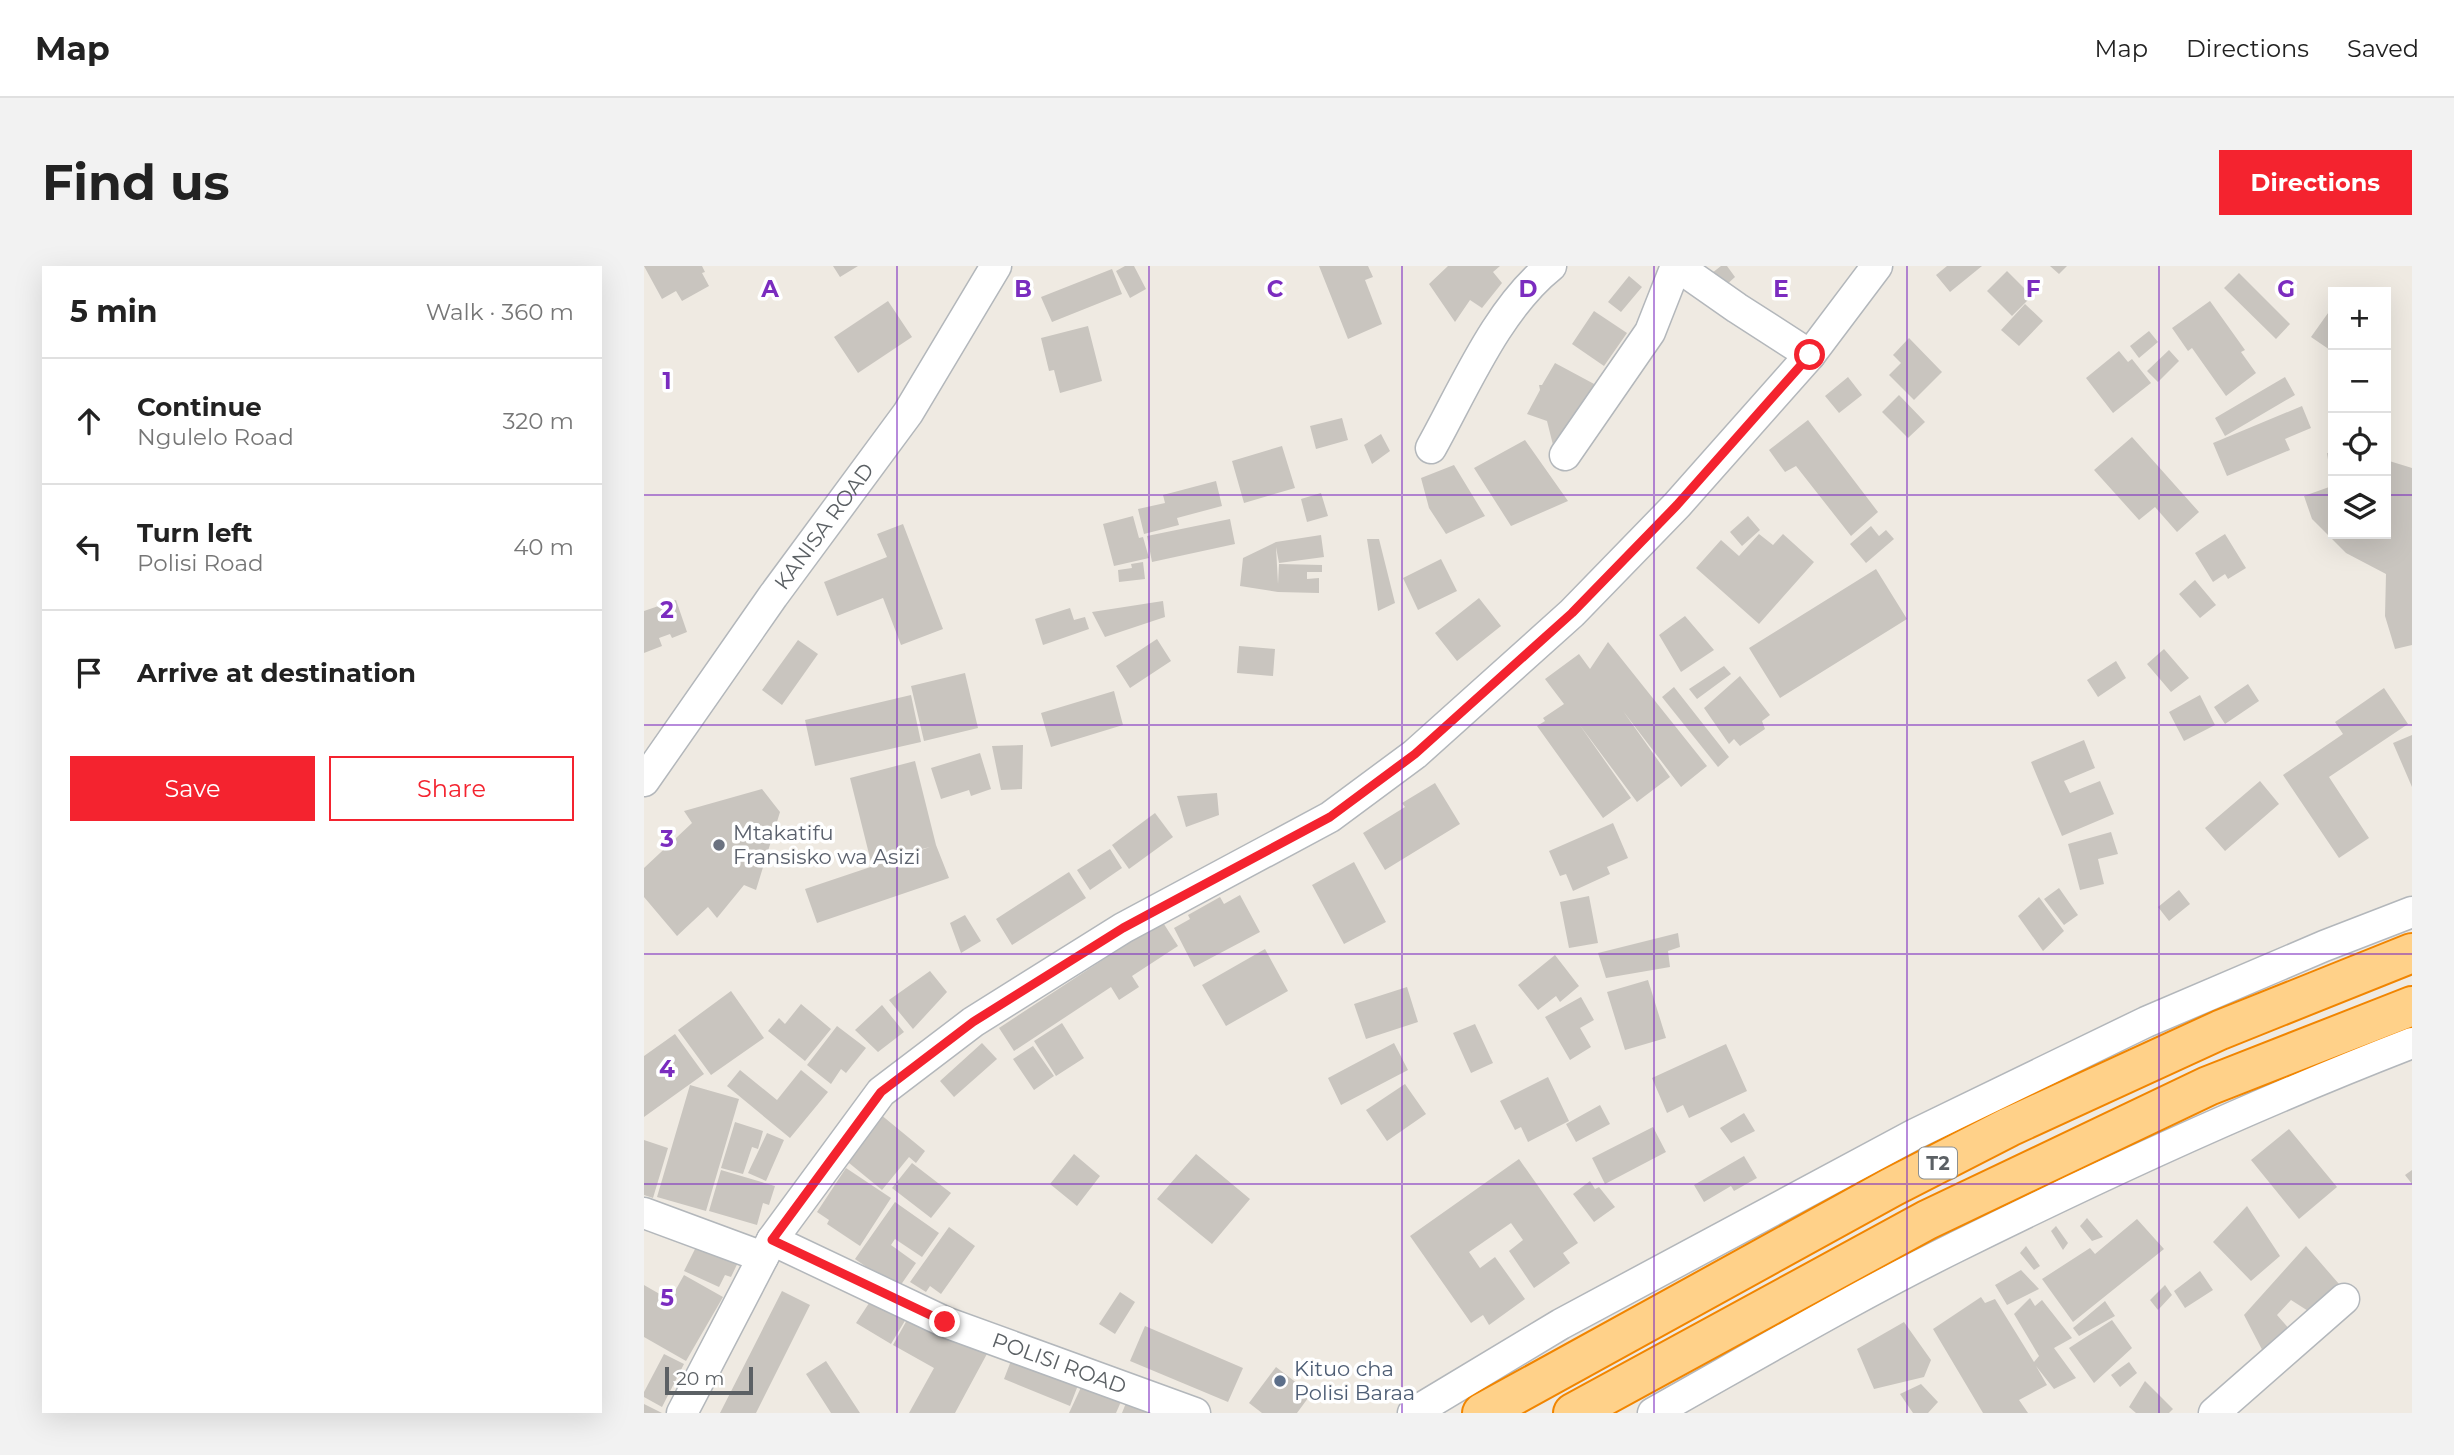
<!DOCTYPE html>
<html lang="en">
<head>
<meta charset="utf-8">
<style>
	:root { --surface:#fff; --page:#f2f2f2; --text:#222; --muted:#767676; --line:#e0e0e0; --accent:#f4232f }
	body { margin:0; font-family:Montserrat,sans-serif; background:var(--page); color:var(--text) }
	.controls { position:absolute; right:21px; top:21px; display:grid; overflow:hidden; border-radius:0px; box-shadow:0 7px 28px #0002 }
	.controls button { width:63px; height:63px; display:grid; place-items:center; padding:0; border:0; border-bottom:2px solid var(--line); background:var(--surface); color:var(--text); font:35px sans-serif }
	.scale { position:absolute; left:21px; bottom:18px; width:88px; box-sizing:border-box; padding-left:7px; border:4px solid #5b6064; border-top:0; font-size:19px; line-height:24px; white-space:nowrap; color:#5b6064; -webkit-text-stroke:5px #fff; paint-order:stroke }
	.stop { position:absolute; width:21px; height:21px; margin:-16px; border:5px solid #f4232f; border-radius:50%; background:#fff }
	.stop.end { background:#f4232f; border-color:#fff; box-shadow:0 2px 7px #0008 }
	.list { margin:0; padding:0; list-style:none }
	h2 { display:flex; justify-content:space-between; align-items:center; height:91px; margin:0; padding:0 28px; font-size:30px }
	h2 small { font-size:23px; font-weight:400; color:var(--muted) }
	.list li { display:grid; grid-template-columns:46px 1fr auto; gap:21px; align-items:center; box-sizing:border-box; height:126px; padding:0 28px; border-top:2px solid var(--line) }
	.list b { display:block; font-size:26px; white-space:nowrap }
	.list p { margin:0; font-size:23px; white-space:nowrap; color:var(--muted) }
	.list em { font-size:23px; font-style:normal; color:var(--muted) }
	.actions { display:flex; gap:14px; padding:21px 28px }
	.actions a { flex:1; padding:16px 0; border:2px solid var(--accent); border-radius:0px; text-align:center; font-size:24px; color:var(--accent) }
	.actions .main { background:var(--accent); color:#fff }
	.icon { flex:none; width:38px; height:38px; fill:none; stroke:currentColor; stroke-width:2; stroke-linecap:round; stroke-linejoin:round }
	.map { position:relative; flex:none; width:1768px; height:1147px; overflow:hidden; border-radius:0px }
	header { display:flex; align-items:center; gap:42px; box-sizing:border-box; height:98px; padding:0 35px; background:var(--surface); border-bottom:2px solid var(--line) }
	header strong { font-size:33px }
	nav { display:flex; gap:38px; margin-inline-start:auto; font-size:24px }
	.intro { display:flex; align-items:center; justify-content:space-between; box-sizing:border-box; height:168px; padding:0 42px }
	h1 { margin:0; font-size:49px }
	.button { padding:18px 32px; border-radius:0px; background:var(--accent); color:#fff; font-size:24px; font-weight:700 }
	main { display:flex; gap:42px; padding:0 42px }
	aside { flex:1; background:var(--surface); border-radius:0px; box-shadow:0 7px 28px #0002 }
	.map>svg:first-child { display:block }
	.building { fill:#c9c5bf }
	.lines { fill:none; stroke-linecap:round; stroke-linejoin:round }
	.minor-casing { stroke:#b3b7bb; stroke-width:33 }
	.highway-casing { stroke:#f18500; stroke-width:42 }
	.minor { stroke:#fff; stroke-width:30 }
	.highway { stroke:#ffd189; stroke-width:38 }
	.route { stroke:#f4232f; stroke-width:9 }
	.grid { fill:none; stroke:#7b2cbf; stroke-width:2; stroke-opacity:0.55 }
	.worship-dot { fill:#6b7280; stroke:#fff; stroke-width:2.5 }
	.service-dot { fill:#5c6f8a; stroke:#fff; stroke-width:2.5 }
	.labels { text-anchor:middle; stroke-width:7; stroke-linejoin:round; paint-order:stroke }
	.shield { fill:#fff; stroke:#8c9092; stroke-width:2 }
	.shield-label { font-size:19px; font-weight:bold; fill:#5b6064 }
	.street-label { font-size:21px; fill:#5b6064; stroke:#fff }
	.worship-label { font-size:21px; fill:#5b616d; stroke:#fff; text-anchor:start }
	.service-label { font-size:21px; fill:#4e5e75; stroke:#fff; text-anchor:start }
	.grid-label { font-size:23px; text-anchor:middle; font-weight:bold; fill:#7b2cbf; stroke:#fff; stroke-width:7; stroke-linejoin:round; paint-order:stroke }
</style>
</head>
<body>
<header>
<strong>Map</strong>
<nav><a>Map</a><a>Directions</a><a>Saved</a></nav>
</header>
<div class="intro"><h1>Find us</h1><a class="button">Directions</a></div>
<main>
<aside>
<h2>5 min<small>Walk · 360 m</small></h2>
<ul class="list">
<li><svg class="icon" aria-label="ahead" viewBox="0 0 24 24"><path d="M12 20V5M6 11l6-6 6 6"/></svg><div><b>Continue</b><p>Ngulelo Road</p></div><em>320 m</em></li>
<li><svg class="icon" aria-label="left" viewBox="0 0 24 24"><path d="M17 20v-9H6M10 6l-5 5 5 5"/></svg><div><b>Turn left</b><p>Polisi Road</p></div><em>40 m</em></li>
<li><svg class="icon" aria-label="arrive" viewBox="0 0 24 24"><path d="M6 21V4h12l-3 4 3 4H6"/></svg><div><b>Arrive at destination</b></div></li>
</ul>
<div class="actions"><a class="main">Save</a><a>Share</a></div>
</aside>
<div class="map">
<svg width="1768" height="1147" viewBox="0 0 1768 1147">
	<rect width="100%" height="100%" fill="#efeae2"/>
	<path class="building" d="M0,0h58l3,6 -3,1 7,13 -27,15 -6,-10 -14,8z
		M189,0h25l-18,11z
		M481,0h9l12,23 -16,9 -14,-27z
		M675,0h49l5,11 -8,3 17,44 -34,15z
		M804,0h52l-7,6 9,11 -20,25 -12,-8 -15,22 -26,-38z
		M1077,0h6l8,11 -11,10 -12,-14z
		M1303,0h35l-32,26 -14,-17z
		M1406,0h17l-8,8z
		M468,3l10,25 -70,28 -11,-25z
		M1363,5l25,25 -20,20 -25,-25z
		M1595,7l51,51 -14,15 -52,-51z
		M985,10l13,11 -21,25 -13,-10z
		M244,35l24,36 -54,36 -24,-36z
		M1566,35l35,49 -4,2 15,21 -30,23 -34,-48 -4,3 -16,-23z
		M1381,38l18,17 -24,25 -18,-16z
		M1689,40v39l-3,5 -19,-13z
		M950,45l33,22 -23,33 -32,-22z
		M444,60l14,55 -42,12 -6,-23 -5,1 -8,-33z
		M1505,65l9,11 -19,16 -9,-12z
		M1265,72l33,34 -28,28 -25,-25 12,-12 -8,-8z
		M1525,84l10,11 -21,21 -11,-11z
		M1475,85l9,11 4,-3 19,24 -38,30 -27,-35z
		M911,97l41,22 -42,64 -7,-28 -20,-7 13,-24 -1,-5h3z
		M1204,111l14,18 -23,18 -14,-17z
		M1641,111l10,18 -70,41 -10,-18z
		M1255,129l26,27 -17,16 -26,-26z
		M1658,140l9,22 -26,11 5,11 -63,26 -14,-33z
		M698,152l6,22 -32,9 -6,-23z
		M1164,154l70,92 -27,24 -55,-70 -11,6 -16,-22z
		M737,168l9,17 -18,13 -8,-19z
		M1488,171l67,75 -22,20 -22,-25 -16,13 -45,-50z
		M881,174l43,61 -57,25 -37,-58z
		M638,180l13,42 -51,15 -12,-42z
		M1683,187l6,1v80h53v-74l26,8v177l-17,4 -10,-33 1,-42 -40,-21 -34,-34 -8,-23 28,-10z
		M810,199l31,51 -39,18 -17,-26 -8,-30z
		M572,215l6,25 -45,12 2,7 -35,9 -6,-25 27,-6 -2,-8z
		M677,227l7,23 -21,6 -6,-23z
		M489,250l6,22 4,-1 6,21 -35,8 -11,-42z
		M1104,250l12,14 -18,16 -12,-14z
		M586,253l5,25 -83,18 -5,-26z
		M259,258l40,105 -42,16 -18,-47 -46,18 -13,-34 63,-25 -10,-23z
		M1227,260l8,10 7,-6 8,9 -28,24 -16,-19z
		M1115,268l14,11 10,-11 31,28 -55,62 -63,-56 25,-28 18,16z
		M1581,268l21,34 -18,11 -3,-5 -12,8 -18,-29z
		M677,269l3,22 -45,6 -3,-16 2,37 1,-20 43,1v7h-15v7l12,-1v15l-41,-1 -38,-6 3,-28 33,-16z
		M723,273h12l16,64 -17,8z
		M797,293l16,32 -39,19 -15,-32z
		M499,296l2,17 -26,3 -1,-12 14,-2 -1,-4z
		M1232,303l31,50 -127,79 -31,-50z
		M1551,314l21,25 -16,13 -21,-24z
		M835,332l22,28 -44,35 -22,-28z
		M32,334l11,32 -15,6 -2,-4 -11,4 3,8 -18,7v-42z
		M519,335l2,16 -60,20 -13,-25z
		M426,342l4,12 11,-3 4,12 -46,16 -8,-26z
		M1041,350l29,34 -33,22 -22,-37z
		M513,373l14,22 -41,27 -14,-22z
		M154,374l20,14 -36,51 -20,-15z
		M964,376l99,124 -26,21 -58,-76 47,66 -33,25 -58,-78 52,74 -28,20 -66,-92 8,-5 -2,-3 21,-14 -19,-25 34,-25 11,15z
		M595,380l36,3 -2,27 -36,-3z
		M1520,383l25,29 -18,14 -24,-28z
		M1472,395l10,17 -28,19 -11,-17z
		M1080,400l7,8 -34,25 -8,-10z
		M321,407l13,55 -54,13 -13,-55z
		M1096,410l30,39 -8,6 3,8 -25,17 -6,-7 -5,5 -25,-36z
		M1604,418l11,17 -34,23 -11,-17z
		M1030,421l55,70 -11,10 -56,-70z
		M1740,422l24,36 -79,53 40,61 -30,20 -56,-83 60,-41 -8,-12z
		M470,425l9,34 -72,22 -10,-34z
		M267,429l10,47 -106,24 -10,-46z
		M1556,429l15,30 -31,16 -15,-29z
		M1768,469v52l-19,-44z
		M1440,474l11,28 -31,13 6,12 30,-12 14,33 -52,22 -31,-74z
		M379,479l-1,44 -21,1 -9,-44z
		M336,487l11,36 -20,7 -2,-6 -28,9 -10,-31z
		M271,495l21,84 13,33 -132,45 -12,-34 125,-42 -59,15 -21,-84z
		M1616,515l19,23 -54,47 -20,-23z
		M791,517l25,41 -75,46 -22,-37 42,-26 -3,-4z
		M118,523l18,23 -24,78 -12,-5 -27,33 -9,-11 -31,29 -33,-39v-29l48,-45 -8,-12z
		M573,527l2,22 -33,12 -9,-31z
		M511,547l18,24 -44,32 -17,-24z
		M969,557l15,35 -21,9 3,7 -37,17 -7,-17 -6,2 -11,-25z
		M1467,566l7,22 -20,5 6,25 -24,6 -12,-46z
		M466,583l12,19 -32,22 -13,-20z
		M710,596l32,60 -42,22 -32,-59z
		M425,606l17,26 -74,47 -16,-26z
		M1415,622l19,27 -14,10 -20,-26z
		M1535,624l11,14 -21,17 -11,-14z
		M596,629l20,37 -66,35 -20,-39 16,-9 -2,-4 32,-18 4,7z
		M945,630l9,47 -29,5 -9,-46z
		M1395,631l25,34 -21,20 -25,-35z
		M321,649l16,26 -20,12 -11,-30z
		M518,655l16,25 -46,30 7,11 -20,13 -8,-13 -97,64 -15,-23z
		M1034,667l2,14 -12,4 2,16 -64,11 -8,-25z
		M621,683l23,42 -62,35 -24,-41z
		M911,689l24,31 -19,16 -4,-6 -18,14 -20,-25z
		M286,705l17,21 -34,37 -24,-29z
		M1004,714l18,58 -41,12 -18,-58z
		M763,721l11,35 -52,17 -12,-35z
		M87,725l33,47 -53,37 -33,-45z
		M937,731l13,23 -14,8 11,19 -21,13 -25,-43z
		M157,738l30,25 -26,32 -37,-30 11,-13 6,6z
		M238,739l22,27 -26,20 -23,-22z
		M418,757l22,35 -28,18 -22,-35z
		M831,758l18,39 -22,10 -18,-40z
		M193,760l29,22 -20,25 -5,-4 -10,15 -24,-19z
		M31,768l29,40 -60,43v-61z
		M338,777l15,16 -43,38 -14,-16z
		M750,777l14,27 -67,35 -13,-27z
		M1082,778l21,47 -58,27 -6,-13 -16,8 -15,-35z
		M389,780l21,30 -20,14 -21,-31z
		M96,804l37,30 24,-30 27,22 -38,46 -63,-52z
		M904,811l21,44 -41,21 -7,-15 -6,3 -15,-29z
		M761,818l21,30 -39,27 -21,-31z
		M46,819l49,14 -33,112 -49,-14z
		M956,839l10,19 -34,18 -10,-18z
		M1100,847l11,18 -24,12 -11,-15z
		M236,848l45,37 -9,12 -7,-6 -27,33 -39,-32z
		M91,856l28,9 -5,18 -6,-2 -9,27 -22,-6z
		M1009,861l13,25 -61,32 -13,-26z
		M1645,863l48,58 -38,32 -48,-59z
		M123,867l17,7 -18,41 -18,-8z
		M0,874l24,8 -15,50 -9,-3z
		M430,888l26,22 -23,30 -27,-22z
		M552,888l54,45 -38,45 -55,-45z
		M1100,890l13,22 -23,13 -3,-5 -27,16 -10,-17z
		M875,893l59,84 -15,10 7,10 -36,25 -25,-37 14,-11 -12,-17 -42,29 11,16 15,-11 30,42 -36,26 -6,-10 -12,8 -61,-87z
		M268,897l39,30 -20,25 -39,-30z
		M202,902l45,30 -31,48 -33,-22 2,-4 -12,-8z
		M77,904l54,16 -6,19 -6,-2 -6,22 -48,-14z
		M1768,904v14l-7,-9z
		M946,915l5,8 4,-2 16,20 -21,15 -21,-28z
		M251,936l44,31 -17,24 -27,-18 -4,6 25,18 -18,26 -43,-30z
		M1603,940l33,50 -29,25 -38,-39z
		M1443,952l16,19 -11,4 -12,-15z
		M1493,953l27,30 -91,73 -31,-43 48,-31 5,6z
		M1412,960l12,17 -5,7 -12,-19z
		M305,961l26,19 -34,48 -11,-8 -4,6 -16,-10z
		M59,967l40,19 -12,25 -6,-2 -6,12 -35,-16z
		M1382,980l14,20 -6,4 -14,-17z
		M1662,980l33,38 -23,32 -25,-16 -14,15 21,24 -30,22 -24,-46z
		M1377,1004l18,19 -32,16 -12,-20z
		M1556,1005l13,19 -28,18 -11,-17z
		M40,1009l39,22 -37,64 -42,-24v-52l26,15z
		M1521,1019l7,10 -14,15 -8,-10z
		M138,1025l28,14 -54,108h-36z
		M476,1026l15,10 -20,32 -16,-10z
		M231,1028l34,20 -18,30 -35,-21z
		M1337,1031l4,6 10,-4 39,63 5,-6 -25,-42 16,-16 5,8 7,-6 30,38 -18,10 22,30 -22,11 -18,-23 11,19 -28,15 9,13h-45l-50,-84z
		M1461,1035l10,15 -36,20 -6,-8z
		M268,1045l76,41 -33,61h-46l25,-45 -41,-23z
		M1468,1054l20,28 -38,35 -25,-35z
		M1260,1056l27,38 -7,17 -50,12 -17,-40z
		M501,1060l98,42 -15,34 -98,-41z
		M370,1087l66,27 -10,26 -66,-27z
		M20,1088l20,10 -22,43 -18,-10v-5z
		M182,1095l34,52h-29l-25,-39z
		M1485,1096l8,11 -17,14 -9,-12z
		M632,1101l35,27 -14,19h-35l-13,-10z
		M440,1115l39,16 -7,16h-47z
		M1501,1115l28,28 -4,4h-33l-7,-6z
		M1277,1118l17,18 -10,11h-15l-13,-19z
		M484,1132l35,15h-41z
		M0,1138l18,9h-18z"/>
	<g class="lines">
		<g class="minor-casing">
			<g id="minor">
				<path d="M1033,0l60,42 73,47"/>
				<path d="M787,182c33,-59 66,-139 120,-182"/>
				<path d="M921,189l85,-123 26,-66"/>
				<path id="s1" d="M0,515l129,-185 135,-183 88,-147"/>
				<path d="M0,947l119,44"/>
				<path id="s2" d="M128,974l173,82 250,91"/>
				<path d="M38,1147l90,-173 109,-148 92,-70 150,-94 207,-111 85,-63 157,-141 105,-108 133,-150 67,-89"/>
				<path d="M769,1147l148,-89 354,-190 231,-112 178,-76 88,-34"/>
				<path d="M1009,1147c100,-56 200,-115 303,-166 149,-74 301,-144 456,-204"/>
				<path d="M1570,1147l130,-114"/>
			</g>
		</g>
		<g class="highway-casing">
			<path id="highway" d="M838,1147l410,-226 117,-60 211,-97 192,-77
				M929,1147l354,-193 281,-134 204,-80"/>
		</g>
		<use href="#minor" class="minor"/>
		<use href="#highway" class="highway"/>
	</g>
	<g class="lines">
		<path class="route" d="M301,1056l-173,-82 109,-148 92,-70 150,-94 207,-111 85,-63 157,-141 105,-108 133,-150"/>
	</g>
	<path class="grid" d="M253,0v1147M505,0v1147M758,0v1147M1010,0v1147M1263,0v1147M1515,0v1147M0,229h1689M1742,229h26M0,459h1768M0,688h1768M0,918h1768"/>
	<circle class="worship-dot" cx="75" cy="579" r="7"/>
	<circle class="service-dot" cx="636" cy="1115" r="7"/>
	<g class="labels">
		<rect class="shield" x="1275" y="881.5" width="38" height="31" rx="5"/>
		<g class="shield-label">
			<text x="1294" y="904">T2</text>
		</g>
		<g class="street-label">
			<text dy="7" stroke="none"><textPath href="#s1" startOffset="312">KANISA ROAD</textPath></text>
			<text dy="7" stroke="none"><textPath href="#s2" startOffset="313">POLISI ROAD</textPath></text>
		</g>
		<g class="worship-label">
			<text x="89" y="574">Mtakatifu<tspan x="89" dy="24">Fransisko wa Asizi</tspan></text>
		</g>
		<g class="service-label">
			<text x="650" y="1110">Kituo cha<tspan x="650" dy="24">Polisi Baraa</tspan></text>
		</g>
	</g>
	<g class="grid-label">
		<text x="126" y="31">A</text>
		<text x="379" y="31">B</text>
		<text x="631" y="31">C</text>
		<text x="884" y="31">D</text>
		<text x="1137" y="31">E</text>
		<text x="1389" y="31">F</text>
		<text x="1642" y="31">G</text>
		<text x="23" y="123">1</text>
		<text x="23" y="352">2</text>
		<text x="23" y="581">3</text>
		<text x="23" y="811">4</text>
		<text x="23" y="1040">5</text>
	</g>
</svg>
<div class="controls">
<button>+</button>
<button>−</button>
<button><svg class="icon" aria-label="locate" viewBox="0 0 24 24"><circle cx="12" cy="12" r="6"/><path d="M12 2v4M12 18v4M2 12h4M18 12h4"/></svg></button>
<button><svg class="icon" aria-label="layers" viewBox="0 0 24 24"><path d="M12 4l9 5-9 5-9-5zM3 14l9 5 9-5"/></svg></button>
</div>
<div class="scale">20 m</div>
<div class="stop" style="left:1166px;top:89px"></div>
<div class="stop end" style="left:301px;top:1056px"></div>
</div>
</main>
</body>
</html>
